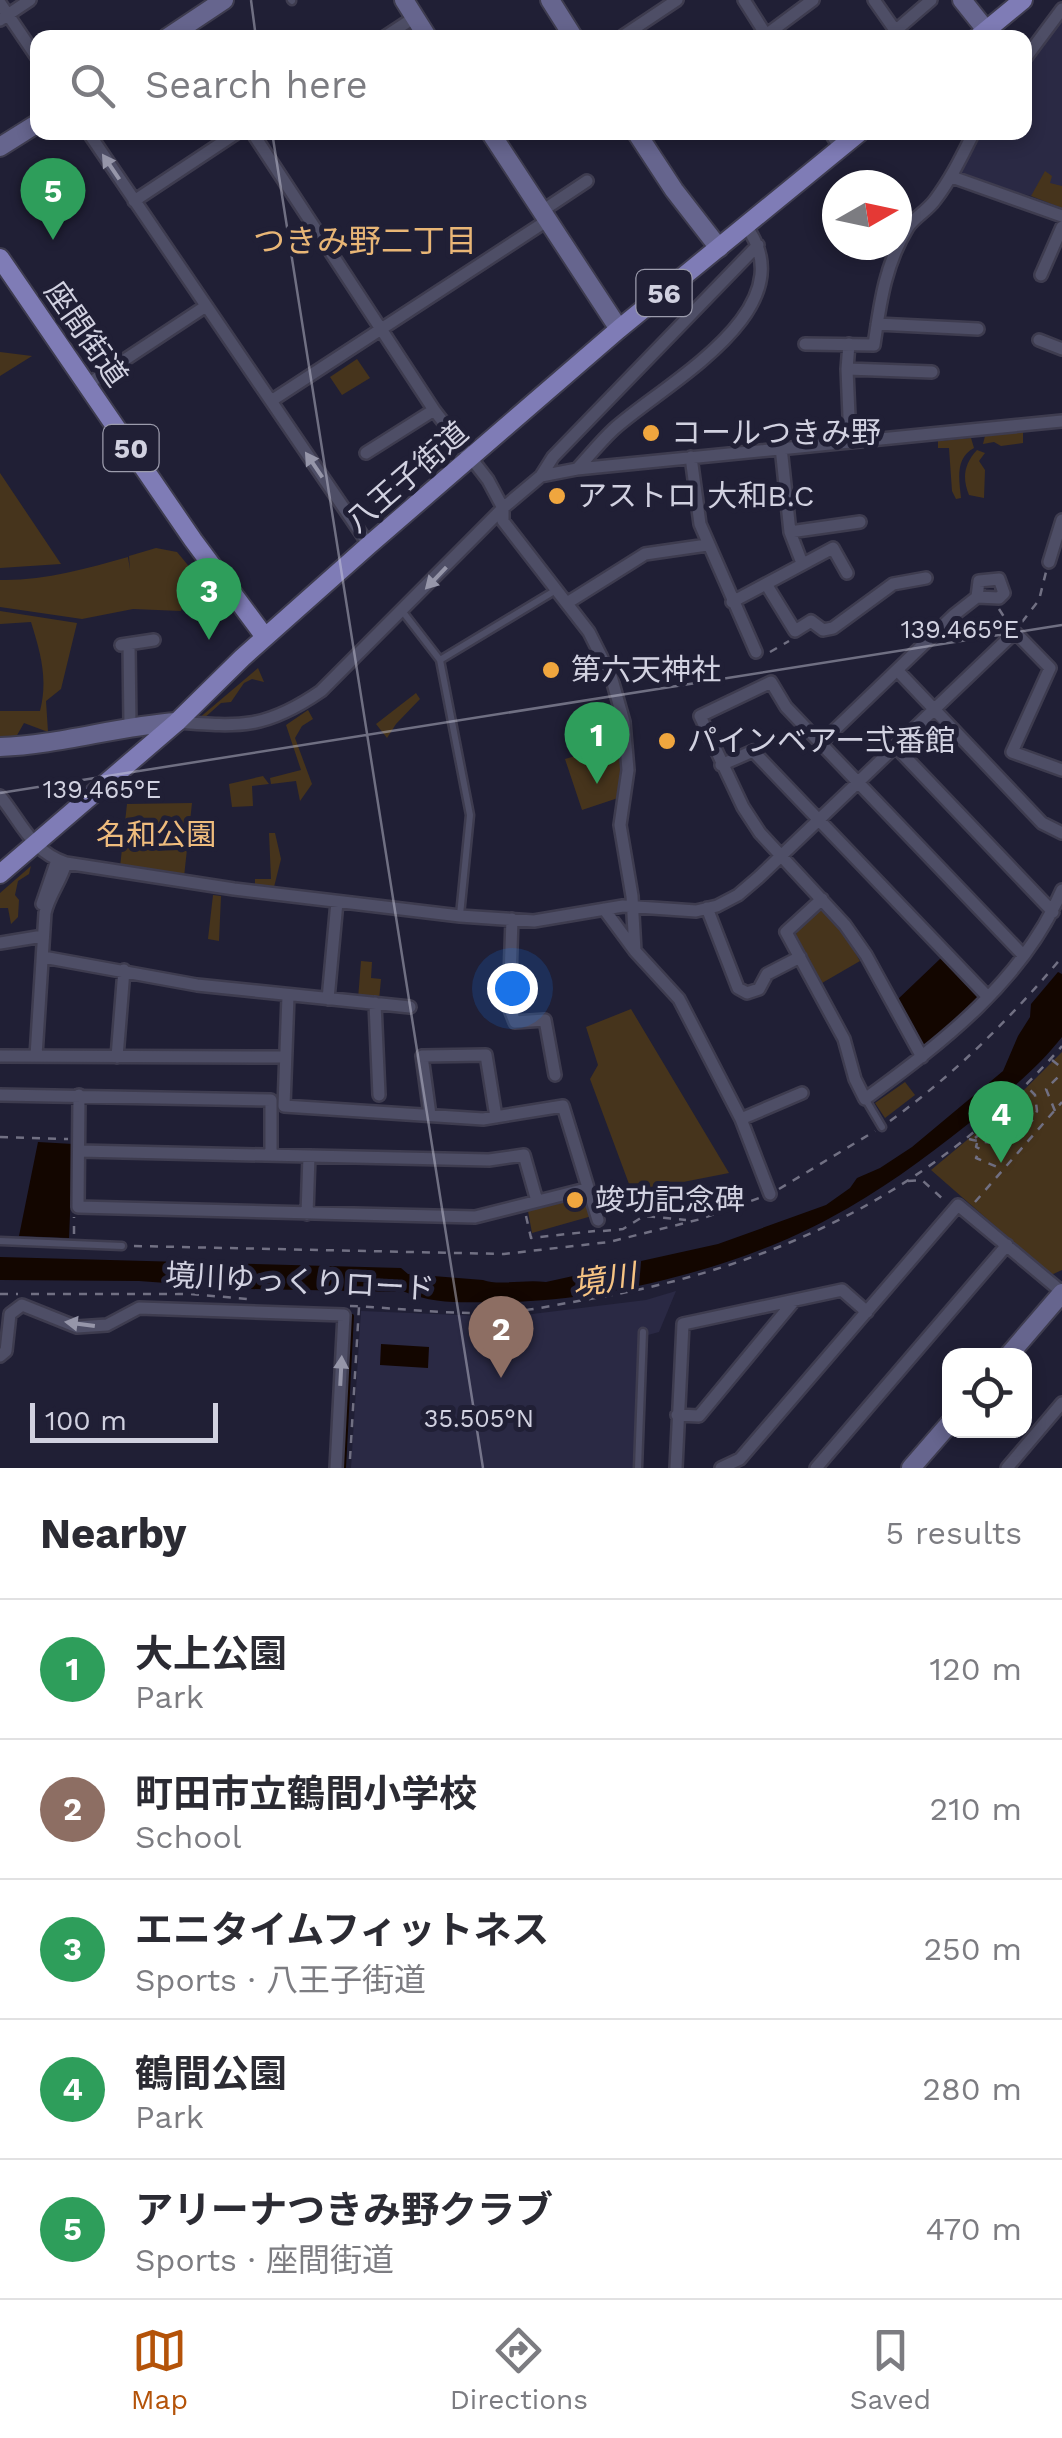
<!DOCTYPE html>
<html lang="en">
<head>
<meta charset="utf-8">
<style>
	:root { --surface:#fff; --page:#f7f7f7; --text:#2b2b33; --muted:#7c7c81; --line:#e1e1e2; --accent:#b45309 }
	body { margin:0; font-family:"Work Sans","Noto Sans JP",sans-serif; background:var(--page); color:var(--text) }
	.controls { position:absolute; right:30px; bottom:30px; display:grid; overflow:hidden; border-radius:20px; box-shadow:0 5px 15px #0003 }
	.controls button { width:90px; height:90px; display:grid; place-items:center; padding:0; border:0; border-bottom:2px solid var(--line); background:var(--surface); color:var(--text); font:50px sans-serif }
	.compass { position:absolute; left:822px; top:170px; width:90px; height:90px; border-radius:50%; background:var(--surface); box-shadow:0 5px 15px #0003; rotate:81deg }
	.scale { position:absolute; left:30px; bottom:25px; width:188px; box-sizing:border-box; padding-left:10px; border:5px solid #d1d1e0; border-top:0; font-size:28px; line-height:35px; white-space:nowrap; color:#d1d1e0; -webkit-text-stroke:8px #201f35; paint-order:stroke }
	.you { position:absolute; left:512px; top:988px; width:35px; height:35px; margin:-25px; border:8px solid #fff; border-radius:50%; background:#1a73e8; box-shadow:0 0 0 15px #1a73e833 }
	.badge { display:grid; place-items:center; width:65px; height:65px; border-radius:50%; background:var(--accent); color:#fff; font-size:32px; font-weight:700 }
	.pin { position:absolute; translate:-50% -82px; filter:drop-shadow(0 2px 5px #0008) }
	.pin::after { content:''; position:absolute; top:52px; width:35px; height:30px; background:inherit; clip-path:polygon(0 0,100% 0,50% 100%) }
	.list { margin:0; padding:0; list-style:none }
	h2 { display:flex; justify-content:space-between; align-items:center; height:130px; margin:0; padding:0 40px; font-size:42px }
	h2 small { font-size:32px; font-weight:400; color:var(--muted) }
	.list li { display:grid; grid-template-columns:65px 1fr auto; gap:30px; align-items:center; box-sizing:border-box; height:140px; padding:0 40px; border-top:2px solid var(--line) }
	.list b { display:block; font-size:38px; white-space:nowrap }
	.list p { margin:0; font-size:32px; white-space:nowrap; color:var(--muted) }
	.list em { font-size:32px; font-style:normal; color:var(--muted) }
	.icon { flex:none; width:55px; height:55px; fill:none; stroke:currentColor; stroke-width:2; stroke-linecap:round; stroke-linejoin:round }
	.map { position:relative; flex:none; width:1062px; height:1468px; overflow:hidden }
	.search { position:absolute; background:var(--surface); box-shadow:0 5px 15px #0003; left:30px; right:30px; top:30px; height:110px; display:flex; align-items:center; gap:25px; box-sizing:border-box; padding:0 35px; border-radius:20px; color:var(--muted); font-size:38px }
	.sheet { height:830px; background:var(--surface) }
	nav { display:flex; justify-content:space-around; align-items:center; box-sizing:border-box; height:140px; border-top:2px solid var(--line); background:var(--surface); font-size:28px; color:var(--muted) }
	nav a { display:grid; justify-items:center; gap:5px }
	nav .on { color:var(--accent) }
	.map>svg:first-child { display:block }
	.built { fill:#2a2944 }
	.green { fill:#46341c }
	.water { fill:#130600 }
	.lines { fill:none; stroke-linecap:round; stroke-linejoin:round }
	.stream { stroke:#130600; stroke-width:4 }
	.lane-casing { stroke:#3e3c4f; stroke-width:11 }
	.street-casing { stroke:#3e3c4f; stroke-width:16 }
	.secondary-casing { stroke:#3e3c4f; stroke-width:22 }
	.primary-casing { stroke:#3e3c4f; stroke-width:22 }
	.path { stroke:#717083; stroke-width:2.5; stroke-dasharray:8 8; stroke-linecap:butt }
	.lane { stroke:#4e4e66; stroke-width:6 }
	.street { stroke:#4e4e66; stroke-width:11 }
	.secondary { stroke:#66658e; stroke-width:18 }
	.primary { stroke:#7f7cb6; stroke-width:18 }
	.oneway { fill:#9696a9 }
	.ticks { fill:none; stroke:#d1d1e0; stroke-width:2.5; stroke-opacity:0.45 }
	.poi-dot { fill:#f0a63e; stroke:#201f35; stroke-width:4 }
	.labels { text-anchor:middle; stroke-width:10; stroke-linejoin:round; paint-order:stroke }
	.shield { fill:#201f35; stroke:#9c9cad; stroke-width:2.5 }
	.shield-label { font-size:28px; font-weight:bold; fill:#d1d1e0 }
	.street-label { font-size:30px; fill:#d1d1e0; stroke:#201f35 }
	.poi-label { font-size:30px; fill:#d1d1e0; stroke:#201f35; text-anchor:start }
	.park-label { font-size:30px; fill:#efbc7d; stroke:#201f35 }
	.neighbourhood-label { font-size:32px; fill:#e9b676; stroke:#201f35 }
	.water-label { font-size:32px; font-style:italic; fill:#f6c383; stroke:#201f35 }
	.ticks-label { font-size:25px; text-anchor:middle; fill:#d1d1e0; stroke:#201f35; stroke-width:10; stroke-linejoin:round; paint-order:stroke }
</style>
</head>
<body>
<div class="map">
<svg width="1062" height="1468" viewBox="0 0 1062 1468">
	<rect width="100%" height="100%" fill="#201f35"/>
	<path class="built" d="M1062,12v196l-31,-12 -74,-20 21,-43 46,-1 1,-72z
		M676,1291l-17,41 -11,3 -5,133h-292l10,-157 147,6 138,-17z"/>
	<path class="green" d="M1045,171l7,5 -2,7 12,3v22l-31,-12z
		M0,352l32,4 -32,20z
		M357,359l13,19 -28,17 -12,-18z
		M1023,432v11l-22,3 -7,-4 -11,2 2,-8z
		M971,438l3,10c-19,10 -15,31 -13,50l-5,1 -4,-8 -3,-43h-11v-7z
		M977,450l8,3 -6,8 6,9 -1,28 -15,-3c-7,-17 -5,-31 8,-45z
		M0,473l61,91 -61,4z
		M156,548l21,4 15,18 -11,41 -48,-2 -51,10 -82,-12v-27c44,1 85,-11 128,-23l2,13 -1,-14z
		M0,611l77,12 -16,66 -15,12 2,31 -24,-9 -8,14h-16v-26h40c8,-32 1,-57 -9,-89l-31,2z
		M258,668l6,14 -12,-3 -8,4 -13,19 -10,1 -19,17 -4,-1z
		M416,693l4,6 -24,25 -9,14 -11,-14z
		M308,710l5,9 -11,7 -7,12 17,46 -12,17 -4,-20 -25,3 -1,-6 31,-8 -15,-45z
		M620,743l3,26 -5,29 -36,12 -17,-51z
		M263,776l6,8 -17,2 1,20 -21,1 -3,-23z
		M192,803l-8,74 -64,-10 7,-63z
		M269,833h6l6,26 -7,28 -19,-2v-6h16z
		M31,866l-2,8 -11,7 -3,14 4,5 -1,17 -7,7 -3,-16h-8v-15z
		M213,895l8,1 -2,45 -11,-2z
		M820,909h4l19,23 17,29 -38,22 -26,-48 1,-5z
		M361,961l11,1 -1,16 10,1 -2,21 -21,-1z
		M631,1009l98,164 -97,19 -42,-113 8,-14 -12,-38z
		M1062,1052v218l-11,5 -120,-105 77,-64z
		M905,1082l10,13 -30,23 -10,-15z
		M581,1197l5,2 6,17 -60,17 -4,-22z"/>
	<path class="water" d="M941,958l37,40 -54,49 -4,-1 -24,-45z
		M1058,972l4,2v63c-26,33 -61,61 -94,87 -44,35 -89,68 -138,94 -89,49 -227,84 -329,84 -34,0 -65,3 -96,-10l-157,-3 -109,-8 -139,-1v-23l401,11 7,6 75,6c16,6 41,-1 63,2l172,-38 108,-39 24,-17 7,-10 23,-10 32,-21 91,-76 15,-35 12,-19 1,-13z
		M38,1142l35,2 -4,94 -50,-2z
		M381,1344l48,3 -1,21 -48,-3z"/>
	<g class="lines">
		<path class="stream" d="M992,1134l10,-14 7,2 3,8 -7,5 -10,-5
			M344,1468l8,-152"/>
		<g class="lane-casing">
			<path id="lane" d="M291,0l1,1
				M403,612l37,48 30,155 -10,100
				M440,660l116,-70
				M866,1100l16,27
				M0,1241l122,5
				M638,1468l5,-136"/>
		</g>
		<g class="street-casing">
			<path id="street" d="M744,0l24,38
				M874,0l21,30
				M0,3l38,56
				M0,20l30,-20
				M766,35l47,-35
				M383,38l32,-21
				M620,38l57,-38
				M887,38l44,-38
				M1024,60l38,-51
				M88,132l281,413
				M252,132l182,278 54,70 15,28v13l86,111 22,44 13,46 4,48 -8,55 12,71 3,55
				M830,132l10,16
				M952,177l110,39
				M134,201l104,-69
				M542,211l45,-30
				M1041,275l21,-48
				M877,324l101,5
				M1039,340l23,9
				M805,344l69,1c6,-41 11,-81 34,-118 7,-10 20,-17 27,-27 16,-21 27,-44 39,-68
				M849,344l-2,25 3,71
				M847,369l85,3
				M88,384l118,-78
				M271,401l277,-181
				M781,447l9,85 12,31
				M366,453l68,-43
				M691,457l9,67 56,128
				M577,469c12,-13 24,-28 37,-40 51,-46 194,-119 132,-203
				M541,476l36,-7 485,-48
				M790,532l70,-10
				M1049,562l13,-42
				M766,584l29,47 16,-10 12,9 10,-2 60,-44 33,-6
				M732,602l101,-54 14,25
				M567,603l78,-49 62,-9
				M129,644l1,83
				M121,645l33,-5
				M897,670l145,153 20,10
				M177,722c64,5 89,7 144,-31l182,-183 38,-32 12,-19 205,-212
				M820,744l134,-129 23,-18 22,1 5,-5 -5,-14 -20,2 -2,16
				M895,746l158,166
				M721,765l32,-14 235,246
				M0,796c22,27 31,55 66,67l168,26 226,27 74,5 89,-15 73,5 21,-5 21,-11 21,-18 256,-245 35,36 -38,84 50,18
				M822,899l-36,33 58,107 11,40 10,20c78,-57 158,-118 197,-209
				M42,904l15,-44
				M707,908l31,80 9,5 12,-4 8,-15 33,-17
				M604,909l31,42 44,48 62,120 29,75
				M512,919l-3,88 6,15 30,-2 10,55
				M0,943l43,-7
				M43,957l154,28 213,22
				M288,996l-4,110 199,13 80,-13 35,114
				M328,999l9,-97
				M375,1003l4,92
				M0,1056l285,1
				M36,1056l9,-143c4,-18 16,-32 21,-50
				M117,1057l7,-87
				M922,1057l-56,-102 -21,-30 -85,-92 -17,-26 -43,-91 71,-34 15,25 237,248
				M0,1095l271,5v55
				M79,1095l-1,112 397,10 111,-28
				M430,1115l-8,-59 64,-1 10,62
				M741,1119l61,-26
				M79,1151l410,9 35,-5 13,46
				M307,1214l2,-58
				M0,1356l6,-5 4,-37 12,-9 55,22 30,-2 32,-17 205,7 -8,153
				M677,1415l22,1 95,-115
				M676,1468l7,-144 159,-34 25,22
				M721,1468l19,-9 218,-254 104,87
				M816,1468l191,-223
				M1007,1468l55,-65"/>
		</g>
		<g class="secondary-casing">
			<path id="secondary" d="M404,0l24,38
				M550,0l24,38
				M962,0l24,30
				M167,38l57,-38
				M490,132l129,197
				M636,132l38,58 45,58
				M0,147l38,-24
				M0,747c60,-2 117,-21 177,-25
				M1008,1356l54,-63
				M911,1468l39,-45"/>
		</g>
		<g class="primary-casing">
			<path id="primary" d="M977,38l46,-38
				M0,258l193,282 72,97
				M0,874l177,-152 65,-64 127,-113 250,-216 241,-197"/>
		</g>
		<path class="path" d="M999,609l9,14
			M1022,622l17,-22 7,-28
			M770,652l19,-11
			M1052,1060l10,8
			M1055,1111l-9,-22 16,-16
			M1009,1112l13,17
			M890,1121c66,-48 120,-102 172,-164
			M997,1121l10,19
			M988,1128l12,12
			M0,1137l68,2
			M975,1138l33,-28
			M969,1139c29,8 55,2 68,-28l-2,-16 -9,-9
			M977,1143l-1,4 4,2 -4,9 26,11
			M908,1181l14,-1 24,22
			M779,1189l96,-58
			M975,1202l87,-100
			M526,1216l5,22 64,-7
			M603,1231l20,-2 21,-13 42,4
			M74,1234v-17
			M134,1246l370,8 105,-12 92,-23 58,-21
			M0,1294h18
			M31,1294h159l58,5
			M350,1306c50,2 111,10 159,6 25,-2 51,-8 75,-12 189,-31 351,-108 478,-254
			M350,1459l9,-152"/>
		<use href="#lane" class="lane"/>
		<use href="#street" class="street"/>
		<use href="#secondary" class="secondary"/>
		<use href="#primary" class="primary"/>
	</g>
	<defs><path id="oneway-solid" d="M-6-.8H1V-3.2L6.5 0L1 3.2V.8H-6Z" transform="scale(2.5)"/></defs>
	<g class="oneway">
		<use href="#oneway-solid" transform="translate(111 167) rotate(-124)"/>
		<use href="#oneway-solid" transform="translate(314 465) rotate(-124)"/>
		<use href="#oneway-solid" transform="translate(436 578) rotate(134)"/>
		<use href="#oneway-solid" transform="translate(80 1324) rotate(-172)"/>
		<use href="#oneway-solid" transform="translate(341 1371) rotate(-87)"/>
	</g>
	<path class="ticks" d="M251,0l5,38M272,132l211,1336M0,793l1062,-168"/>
	<g class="poi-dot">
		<circle cx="651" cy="433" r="10"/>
		<circle cx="557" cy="496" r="10"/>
		<circle cx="551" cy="670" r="10"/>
		<circle cx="667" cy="741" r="10"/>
		<circle cx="575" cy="1200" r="10"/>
	</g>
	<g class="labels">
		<g class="shield">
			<rect x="636.5" y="270" width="55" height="46" rx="8"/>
			<rect x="103.5" y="425" width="55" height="46" rx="8"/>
		</g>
		<g class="shield-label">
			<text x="664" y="303">56</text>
			<text x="131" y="458">50</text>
		</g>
		<g class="street-label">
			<text transform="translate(86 334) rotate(55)" y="10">座間街道</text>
			<text transform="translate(407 477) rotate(-41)" y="10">八王子街道</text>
			<text transform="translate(300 1282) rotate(3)" y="10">境川ゆっくりロード</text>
		</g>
		<g class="poi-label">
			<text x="671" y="443">コールつきみ野</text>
			<text x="577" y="506">アストロ 大和B.C</text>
			<text x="571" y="680">第六天神社</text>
			<text x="687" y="751">パインベアー弍番館</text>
			<text x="595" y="1210">竣功記念碑</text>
		</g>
		<g class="park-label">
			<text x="156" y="845">名和公園</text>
		</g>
		<g class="neighbourhood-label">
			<text x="365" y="252">つきみ野二丁目</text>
		</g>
		<g class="water-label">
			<text transform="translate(604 1280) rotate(-9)" y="11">境川</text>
		</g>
	</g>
	<g class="ticks-label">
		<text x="960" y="638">139.465°E</text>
		<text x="102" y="798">139.465°E</text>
		<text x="479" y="1427">35.505°N</text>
	</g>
</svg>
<div class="controls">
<button><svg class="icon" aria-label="locate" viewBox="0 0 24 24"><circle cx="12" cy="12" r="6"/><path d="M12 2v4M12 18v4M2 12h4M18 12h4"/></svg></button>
</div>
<svg class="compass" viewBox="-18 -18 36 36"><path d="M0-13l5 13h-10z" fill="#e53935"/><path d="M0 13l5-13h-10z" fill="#7c7c81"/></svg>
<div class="scale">100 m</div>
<div class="you"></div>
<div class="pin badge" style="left:597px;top:784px;background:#2e9e5b">1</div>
<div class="pin badge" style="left:501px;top:1378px;background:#8d6e63">2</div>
<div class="pin badge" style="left:209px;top:640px;background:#2e9e5b">3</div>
<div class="pin badge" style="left:1001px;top:1163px;background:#2e9e5b">4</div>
<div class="pin badge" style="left:53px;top:240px;background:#2e9e5b">5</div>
<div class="search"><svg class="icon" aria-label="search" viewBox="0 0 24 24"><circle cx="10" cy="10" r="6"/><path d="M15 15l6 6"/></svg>Search here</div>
</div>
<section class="sheet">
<h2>Nearby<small>5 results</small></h2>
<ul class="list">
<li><span class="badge" style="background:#2e9e5b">1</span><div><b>大上公園</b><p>Park</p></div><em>120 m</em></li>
<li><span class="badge" style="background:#8d6e63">2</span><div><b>町田市立鶴間小学校</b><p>School</p></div><em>210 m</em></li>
<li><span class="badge" style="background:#2e9e5b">3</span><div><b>エニタイムフィットネス</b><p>Sports · 八王子街道</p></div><em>250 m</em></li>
<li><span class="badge" style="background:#2e9e5b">4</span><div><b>鶴間公園</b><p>Park</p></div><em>280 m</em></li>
<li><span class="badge" style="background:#2e9e5b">5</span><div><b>アリーナつきみ野クラブ</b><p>Sports · 座間街道</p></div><em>470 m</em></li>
</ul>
</section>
<nav>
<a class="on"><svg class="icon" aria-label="map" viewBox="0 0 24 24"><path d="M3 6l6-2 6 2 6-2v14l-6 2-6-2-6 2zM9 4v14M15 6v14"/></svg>Map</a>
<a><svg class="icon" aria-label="directions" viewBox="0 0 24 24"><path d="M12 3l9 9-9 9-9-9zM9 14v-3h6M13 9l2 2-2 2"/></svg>Directions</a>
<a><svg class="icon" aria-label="saved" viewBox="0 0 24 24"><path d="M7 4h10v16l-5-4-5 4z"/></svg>Saved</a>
</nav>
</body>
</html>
